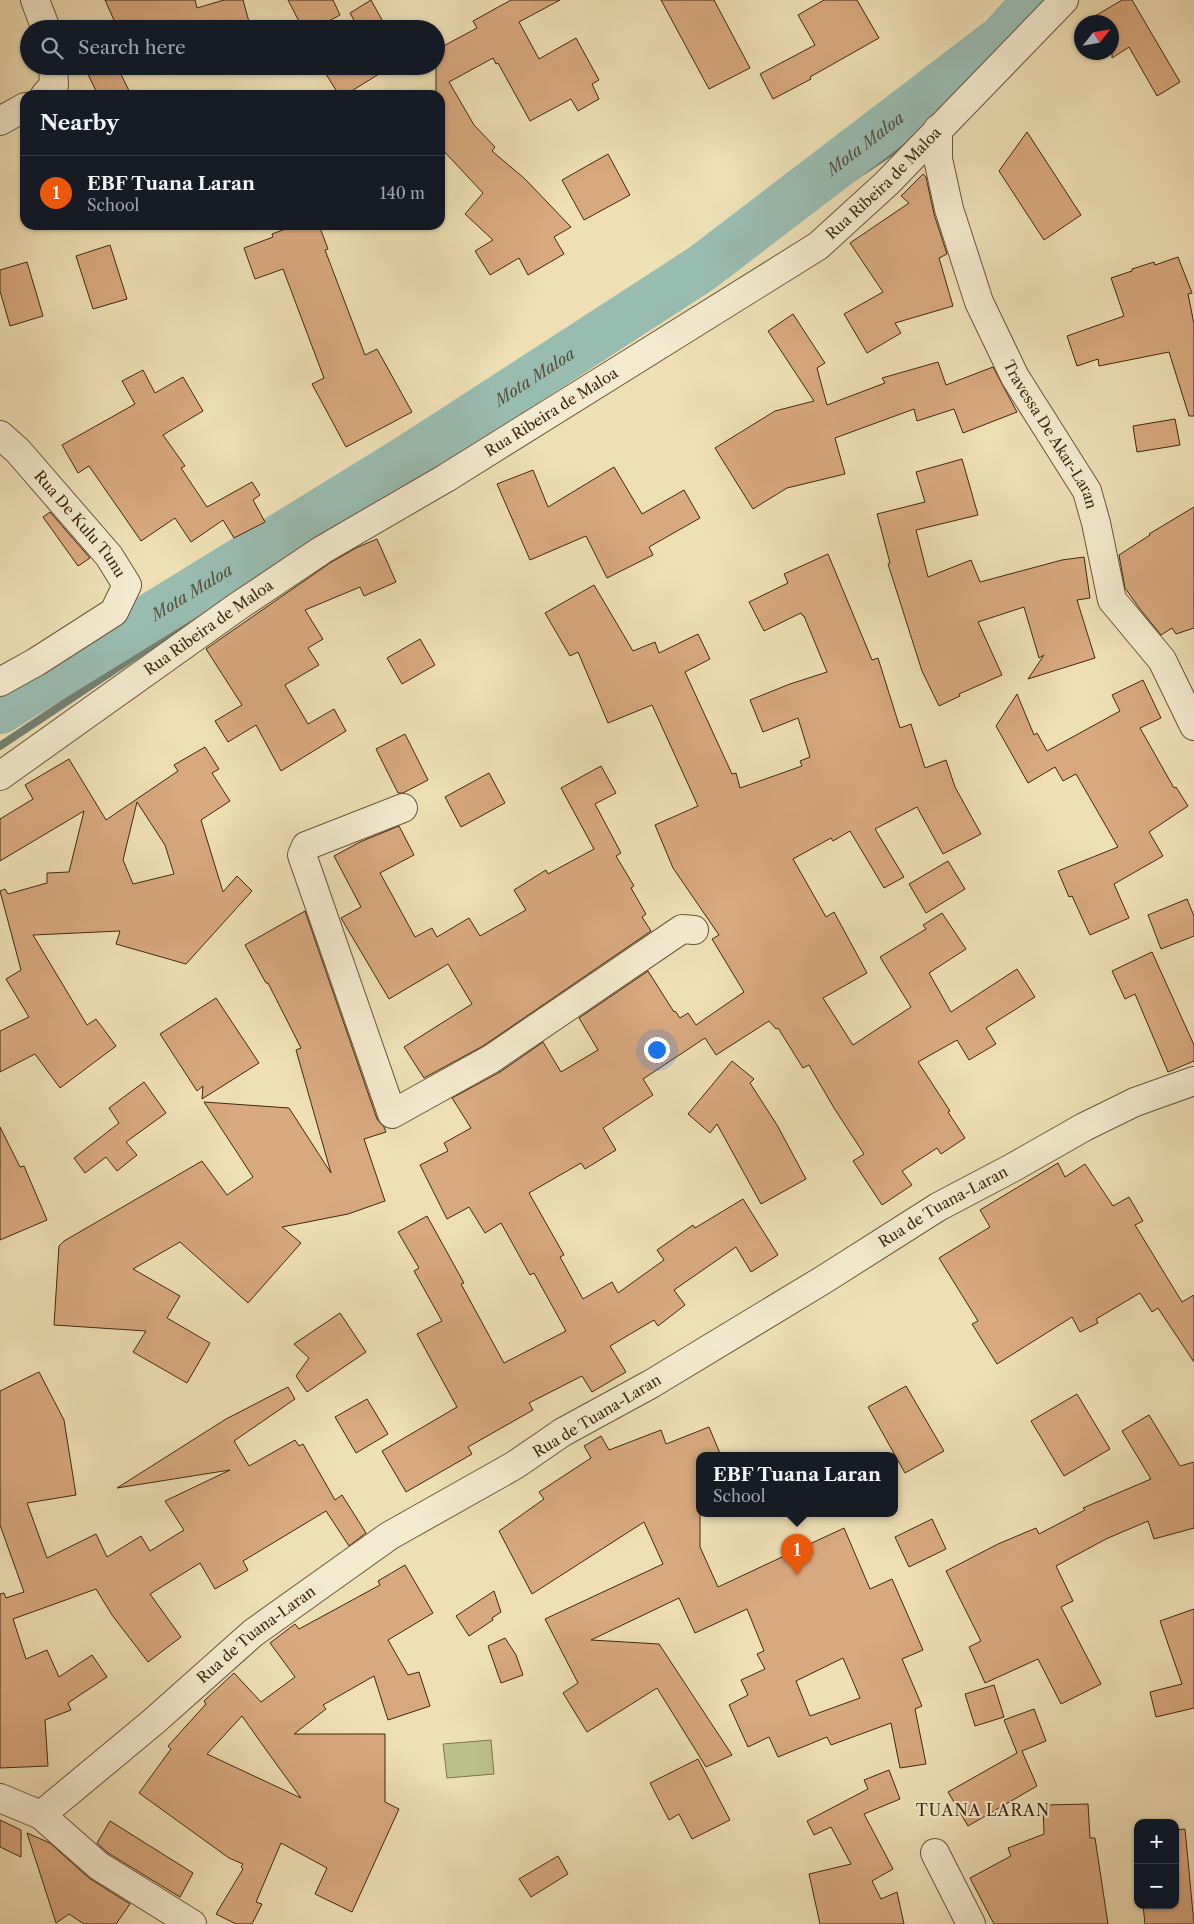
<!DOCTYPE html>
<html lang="en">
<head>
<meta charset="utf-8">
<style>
	:root { --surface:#171b24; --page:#20242c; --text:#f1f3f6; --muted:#9ea1a6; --line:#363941; --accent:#ea580c }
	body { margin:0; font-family:"Libre Caslon Text",serif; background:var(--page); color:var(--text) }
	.controls { position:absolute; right:15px; bottom:15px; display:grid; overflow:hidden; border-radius:10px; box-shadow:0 1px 4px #0004 }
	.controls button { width:45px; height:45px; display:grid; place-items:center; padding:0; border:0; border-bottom:1px solid var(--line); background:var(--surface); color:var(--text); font:25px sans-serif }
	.compass { position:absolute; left:1074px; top:15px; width:45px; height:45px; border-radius:50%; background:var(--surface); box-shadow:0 1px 4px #0004; rotate:59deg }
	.you { position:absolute; left:656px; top:1049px; width:18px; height:18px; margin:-12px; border:4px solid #fff; border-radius:50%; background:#1a73e8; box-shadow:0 0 0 8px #1a73e833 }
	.badge { display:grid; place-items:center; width:32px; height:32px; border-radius:50%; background:var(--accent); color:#fff; font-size:16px; font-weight:700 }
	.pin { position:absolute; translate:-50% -41px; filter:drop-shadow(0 1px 2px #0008) }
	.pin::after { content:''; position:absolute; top:26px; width:18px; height:15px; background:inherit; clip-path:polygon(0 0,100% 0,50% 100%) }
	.popup { position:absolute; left:696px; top:1452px; width:202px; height:65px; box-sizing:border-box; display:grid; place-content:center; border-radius:10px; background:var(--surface); filter:drop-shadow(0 1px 4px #0005); font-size:16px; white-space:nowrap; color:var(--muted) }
	.popup b { font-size:19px; color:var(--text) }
	.popup::after { content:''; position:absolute; left:50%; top:100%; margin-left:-10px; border:10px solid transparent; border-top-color:var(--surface) }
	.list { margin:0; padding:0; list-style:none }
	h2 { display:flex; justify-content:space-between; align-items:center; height:65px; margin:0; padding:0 20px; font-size:21px }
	h2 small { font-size:16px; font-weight:400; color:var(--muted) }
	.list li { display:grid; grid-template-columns:32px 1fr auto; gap:15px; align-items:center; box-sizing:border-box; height:75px; padding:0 20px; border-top:1px solid var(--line) }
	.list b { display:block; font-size:19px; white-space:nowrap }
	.list p { margin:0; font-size:16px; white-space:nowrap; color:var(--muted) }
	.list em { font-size:16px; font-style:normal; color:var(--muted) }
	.icon { flex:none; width:28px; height:28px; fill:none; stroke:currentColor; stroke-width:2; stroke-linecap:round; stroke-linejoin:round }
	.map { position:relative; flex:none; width:1194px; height:1924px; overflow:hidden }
	.search { position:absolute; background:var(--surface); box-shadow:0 1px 4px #0004; left:20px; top:20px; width:425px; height:55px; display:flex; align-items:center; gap:12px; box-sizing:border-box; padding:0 18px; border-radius:28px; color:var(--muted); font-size:19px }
	.panel { position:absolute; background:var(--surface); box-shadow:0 1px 4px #0004; left:20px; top:90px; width:425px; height:140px; border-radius:15px }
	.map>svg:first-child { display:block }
	.green { fill:#bcc18b; stroke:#7e754e }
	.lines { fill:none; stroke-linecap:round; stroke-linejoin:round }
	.stream { stroke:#758171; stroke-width:8 }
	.river { stroke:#99bcb1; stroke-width:48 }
	.building { fill:#d8a87e; stroke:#402910; fill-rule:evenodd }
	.minor-casing { stroke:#6c5639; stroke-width:30 }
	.tertiary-casing { stroke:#6c5639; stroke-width:30 }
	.minor { stroke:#f4eacf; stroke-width:28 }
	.tertiary { stroke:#f4eacf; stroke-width:28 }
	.labels { text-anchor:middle; stroke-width:4; stroke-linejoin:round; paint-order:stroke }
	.street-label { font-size:15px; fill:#402910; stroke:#f4eacf }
	.water-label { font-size:16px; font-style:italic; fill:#564e38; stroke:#f4eacf }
	.neighbourhood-label { font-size:16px; letter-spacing:1px; fill:#402910; stroke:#f4eacf }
</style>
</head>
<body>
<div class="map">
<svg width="1194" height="1924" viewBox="0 0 1194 1924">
	<rect width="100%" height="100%" fill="#eedfb5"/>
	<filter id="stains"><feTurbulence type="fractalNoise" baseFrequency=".004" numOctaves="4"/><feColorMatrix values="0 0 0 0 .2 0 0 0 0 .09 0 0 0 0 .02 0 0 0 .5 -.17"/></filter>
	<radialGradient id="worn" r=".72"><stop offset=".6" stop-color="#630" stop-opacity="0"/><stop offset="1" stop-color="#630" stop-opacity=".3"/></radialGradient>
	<path class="green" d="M491,1740l3,34 -47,4 -4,-34z"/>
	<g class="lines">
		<path class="stream" d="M0,746l920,-613"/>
		<path class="river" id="s1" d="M0,710l409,-252 293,-190 301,-230 34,-38"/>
	</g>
	<path class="building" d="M105,0h90l2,8 27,-8h19l8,29h-133z
		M288,0h45l7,15 -26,14h-11z
		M371,0l16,29h-28l-9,-16z
		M511,0h49l-41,22 20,37 37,-21 23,42 -7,4 7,15 -21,12 -7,-12 -41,22 -32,-58 -2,1 -3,-6 -44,24 25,43 21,22 -3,4 33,28 46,48 -17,10 10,17 -36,21 -9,-17 -29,17 -15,-24 18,-11 -28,-26 18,-21 -43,-46v-52h-4v-45l41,-22 -4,-7z
		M661,0h53l36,68 -41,21z
		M824,0h33l22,38 -69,39 1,2 -38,20 -13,-25 55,-29 -17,-30z
		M1122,0h10l48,82 -23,14 -28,-49 -17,11v-36h-27z
		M84,66h33l14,29h-33z
		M321,66h71l-47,29h-6z
		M1027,132l54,83 -37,25 -45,-69z
		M608,154l22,41 -46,25 -22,-40z
		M923,174l3,3 8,37 13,40 -8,4 14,48 -58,17 6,10 -34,20 -23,-39 39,-22 -33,-49 59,-40 -8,-7z
		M296,225h23l9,24 -3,1 40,105 12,-6 35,63 -66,35 -34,-63 12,-6 -41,-109 -28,10 -11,-31 29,-11 -1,-3z
		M110,245l17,54 -34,10 -17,-53z
		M1178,257l14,36 -4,1 6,30v92h-5l-20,-64 -70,14 -1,-7 -21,7 -10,-30 57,-20 -13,-38 21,-7v-2l22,-7 1,3z
		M27,262l16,54 -33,10 -10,-35v-21z
		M793,314l32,49 -8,5 10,37 58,-22 -3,-5 56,-16 8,23 47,-18 24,45 -54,21 -9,-24 -37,12 -3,-12 -79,29 10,36 -58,14 -34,21 -38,-61 60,-37 39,-10 -46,-70z
		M143,370l12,23 28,-16 20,34 -40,24 22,31 -4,2 26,39 45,-25 8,13 -7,5 12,22 -31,16 -11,-18 -32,22 -16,-24 -34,23 -52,-75 -11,7 -16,-28 73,-41 -13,-23z
		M1175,419l5,26 -43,7 -4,-26z
		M962,459l16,56 -62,15 12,47 43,-17 9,22 82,-22 22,-3 6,41 -13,2 18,58 -67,21 16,-24 -5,3 -15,-51 -46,15 24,53 -43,19 1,2 -21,10 -17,-35 -34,-107 2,-1 -13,-49 48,-12 -9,-30z
		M614,467l28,47 42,-24 16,28 -51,29 4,8 -46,23 -21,-42 -56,24 -33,-76 36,-14 15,37z
		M1194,507v121l-18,6 -4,-6 -11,7 -21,-26 -15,-21 -6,-33 31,-20 -1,-1z
		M50,512l40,46 -12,8 -35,-49z
		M377,539l19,43 -32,14 -4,-9 -55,23 18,29 -15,9 11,17 -34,20 23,39 26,-15 12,22 -65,40 -25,-46 -28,17 -13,-21 27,-16 -36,-56 124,-86 26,-15z
		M828,554l44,106 6,-2 22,70 11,-4 14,44 21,-8 9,27 26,47 -38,20 -26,-47 -42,22 29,48 -20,11 -34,-57 -17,10 -2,-3 -38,21 33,58 8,-5 33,61 -44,25 30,47 58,-38 -31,-50 46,-28 -3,-4 19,-12 24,36 -37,24 22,39 66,-43 18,28 -49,31 10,16 -27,16 -12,-20 -39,22 32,49 -2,1 17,26 -24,16 -4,-6 -35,23 10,14 -30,20 -29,-44 11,-7 -30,-46 -25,-43 -6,3 -25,-40 -2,1 -7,-8 -53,34 -11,-17 -62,41 10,16 -50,33 13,22 -31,19 -4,-6 -52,30 35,62 -4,2 23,42 29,-17 6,11 46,-33 -7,-10 36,-25 2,3 48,-29 35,56 -27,17 -15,-25 -62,43 11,15 -27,21 -4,-6 -44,26 16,26 -34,20 -10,-16 -53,27 4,7 -65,37 4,7 -66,38 -24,-41 75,-44 -40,-73 25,-13 -28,-50 5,-3 -21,-36 29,-16 37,67 -3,1 43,79 62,-32 -32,-58 -4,2 -29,-52 -16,10 -16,-26 -22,12 -27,-54 28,-14 -4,-8 27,-15 -19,-30 48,-26 43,-30 18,30 37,-22 -19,-32 69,-47 26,41 1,-1 5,7 8,-5 8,12 48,-33 -32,-53 7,-4 -46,-67 -18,-43 43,-19 -46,-101 -44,18 -30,-71 -8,4 -25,-43 49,-28 39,66 22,-9 4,11 39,-19 12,25 -25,13 47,102 4,-1 4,15 62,-22 -2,-5 10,-4 -12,-39 -35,14 -13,-32 40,-16 37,-12 -23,-56h-1l-2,-3 -37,18 -15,-29 39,-19 -4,-9z
		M420,639l15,26 -33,19 -15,-26z
		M1143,680l18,38 -21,10 34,60 2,-1 12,19 -39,26 14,24 -49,28 15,34 -39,17 -18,-39 -3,1 -11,-26 60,-24 -42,-73 -13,7 -8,-14 -27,16 -32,-57 21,-32 17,41 3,-2 10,18 73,-40 -8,-16z
		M405,734l23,46 -25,13h-5l-22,-44z
		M205,747l14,22 -7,4 18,28 -29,19 22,72 14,-16 15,15 -66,73 -70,-20 4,-13 -87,4 54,90 9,-6 20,27 -56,42 -25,-34 -35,18v-41l29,-14 -23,-38 15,-9 -21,-79 5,-2 3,5 39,-11v-10l22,-1 15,-61 -84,50v-42l33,-20 -8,-14 44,-26 37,61 72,-49 -4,-6zM137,802l28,43 9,29 -41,10 -10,-24z
		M601,766l15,27 -21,11 26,49 -5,3 18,30 -3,2 15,26 -4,3 9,14 -168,115 -59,32 -20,-31 68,-43 -24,-40 -59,35 -48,-81 20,-11 -27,-51 26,-14 39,-16 15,29 -34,18 35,64 17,-9 5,9 32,-19 11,18 46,-26 -12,-20 32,-20 2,4 46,-25 -33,-61z
		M489,773l16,30 -44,24 -16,-30z
		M948,861l17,28 -39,24 -17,-29z
		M1187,899l7,17v20l-33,13 -13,-34z
		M305,911l72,208 7,8 2,5 -22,7 21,62 -37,13 -66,13 19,16 -53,60 -68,-61 -47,27 47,27 -13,22 43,25 -23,40 -54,-31 13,-21 -92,-6 5,-79 5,-5 138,-80 25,34 26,-18 -49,-75 85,6 42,65 -35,-123 5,-2 -33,-65h-2l-21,-38z
		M1152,952l42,93v16l-26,11 -33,-78 -10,5 -13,-28z
		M216,998l43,65 -57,36 1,-13 -6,5 -37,-57z
		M732,1061l22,18 -4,4 27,42 29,54 -45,25 -44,-80 -7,9 -22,-19z
		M144,1082l22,31 -40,29 11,13 -20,16 -11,-14 -21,16 -11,-15 45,-35 -10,-15z
		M0,1127l20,40 4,-1 23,54 -47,20z
		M1058,1163l7,14 20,-13 28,42 16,-9 14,24 -8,4 47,77 12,-7v67l-36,-54 -6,4 -12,-19 -44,26 2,4 -18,9 -8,-15 -75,47 -25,-40 6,-3 -39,-63 51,-31 -10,-17z
		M340,1313l26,39 -59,40 -11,-16 13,-18 -15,-14z
		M39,1372l25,48 12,75 -49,8 20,55 49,-24 11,23 34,-21 9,15 34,-21 -19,-29 65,-31 -113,18 109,-69 62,-32 7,12 -61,42 15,25 46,-26 4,6 4,-2 32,56 7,-5 24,38 -17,13 -23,-35 -83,50 5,9 -33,19 -15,-26 -50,31 31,43 -33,25 -36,-47 -16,-26 -83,30 13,40 21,-9 12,27 33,-22 15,22 -39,26 3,7 -26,10 3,46 -48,2v-174l4,-1 2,5 18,-6 -24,-67v-134z
		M906,1386l38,65 -39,22 -37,-66z
		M1077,1394l33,55 -46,27 -33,-55z
		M367,1399l21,35 -32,19 -21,-36z
		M1149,1415l31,51 14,-4v66l-40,11 -6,-18 -42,18 -50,27 17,35 -12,6 40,77 -40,20 -23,-45 -53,24 -16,-36 12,-6 -35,-70 52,-27 38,-16 3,6 46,-24 -2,-2 68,-29 -29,-48z
		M709,1427l12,29h-21v91l18,40 126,-59 26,61 22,-10 31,71 -21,9 20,47 -7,3 11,55 -26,4 -9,-45 -60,22 -4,-8 -49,20 -9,-20 -21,10 -19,-42 19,-10 -7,-15 24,-11 -8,-15 7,-3 -17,-42 -52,24 -16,-35 -88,42 68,4 73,111 -26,12 -49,-79 -70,44 -24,-39 15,-10 -33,-64 118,-55 -19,-42 -112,72 -33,-63 45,-32 -5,-7 52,-34 -7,-12 17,-10 8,14 52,-20 5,14zM843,1658l17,40 -50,18 -14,-35z
		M932,1519l14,30 -37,18 -14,-30z
		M405,1565l28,48 -45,27 20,35 11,-3 11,34 -42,14 -14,-44 -51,29 3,4 -32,25h91v68l14,7 -47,103 -37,-18 12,-26 -46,-25 -25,59 6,2 -10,20h-16l-20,-10 27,-45 -2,-2 2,-3 -14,-6 -90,-65 32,-44 -3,-3 38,-42 -2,-3 30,-28 27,29 34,-25 -25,-34 25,-19 4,5 81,-44 -2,-4zM242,1716l27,38 32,44 -94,-44z
		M494,1591l7,21 -9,6 1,2 -24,16 -13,-20z
		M1194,1609v99l-38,9 -6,-25 32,-8 -22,-63z
		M505,1638l11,17 7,20 -22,8 -13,-37z
		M994,1685l10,32 -29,9 -10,-32z
		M1034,1709l12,32 -24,10 15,35 -69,40 -20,-34 69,-39 -13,-33z
		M698,1759l32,61 -38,19 -13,-25 -10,6 -19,-37z
		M889,1770l11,29 -36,15 29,55 -21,12 9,18 16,-7 7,32h-84l-11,-50 42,-10 -20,-37 -17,8 -7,-14 61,-32 -4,-9z
		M1088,1804l2,34h5l13,86h-114l-24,-46 41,-22 -3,-8 36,-14 -1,-29z
		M0,1820l21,10v27l-21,-10z
		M110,1821l83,52 -13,24 -72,-44 -11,-10z
		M1185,1829l9,95h-49l-2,-19h32v-75z
		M27,1833l23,10 39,35 41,26 -14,20h-32l-15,-10 -13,9z
		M558,1856l10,18 -37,23 -12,-18z"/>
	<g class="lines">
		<g class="minor-casing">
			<g id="minor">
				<path d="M35,0l11,29"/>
				<path d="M45,95l9,-10 -1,-19"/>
				<path d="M0,121l25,-14"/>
				<path id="s2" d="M938,129v30l11,50 30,93 36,75 72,114 9,32 16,77 50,60 32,66"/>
				<path id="s3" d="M0,435l18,16 91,105 18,29 -13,27 -78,50 -36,20"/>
				<path d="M403,808l-97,38 -4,9 90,259 99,-55 191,-130 12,1"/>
				<path d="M0,1798l41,17 58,51 93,58"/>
				<path id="s4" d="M41,1815l112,-93 100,-89 136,-97 126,-71 48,-33"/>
				<path d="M935,1853l36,71"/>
			</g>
		</g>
		<g class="tertiary-casing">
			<g id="tertiary">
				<path id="s5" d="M0,776l237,-169 85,-57 124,-72 372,-232 69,-63 177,-183"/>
				<path id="s6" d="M563,1432l88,-48 172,-104 115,-73 74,-39 72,-41 51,-25 59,-21"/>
			</g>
		</g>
		<use href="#minor" class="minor"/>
		<use href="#tertiary" class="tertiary"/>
	</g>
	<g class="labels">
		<g class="street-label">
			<text dy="5" stroke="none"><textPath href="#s5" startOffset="1066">Rua Ribeira de Maloa</textPath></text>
			<text dy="5" stroke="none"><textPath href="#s5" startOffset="661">Rua Ribeira de Maloa</textPath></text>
			<text dy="5" stroke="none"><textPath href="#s2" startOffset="330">Travessa De Akar-Laran</textPath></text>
			<text dy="5" stroke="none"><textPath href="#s3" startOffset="120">Rua De Kulu Tunu</textPath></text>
			<text dy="5" stroke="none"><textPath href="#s5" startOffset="256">Rua Ribeira de Maloa</textPath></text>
			<text dy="5" stroke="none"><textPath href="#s6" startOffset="442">Rua de Tuana-Laran</textPath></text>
			<text transform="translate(597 1416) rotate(-31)" y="5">Rua de Tuana-Laran</text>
			<text dy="5" stroke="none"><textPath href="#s4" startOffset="281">Rua de Tuana-Laran</textPath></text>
		</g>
		<g class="water-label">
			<text dy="6" stroke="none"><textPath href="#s1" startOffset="1035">Mota Maloa</textPath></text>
			<text dy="6" stroke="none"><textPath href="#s1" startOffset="630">Mota Maloa</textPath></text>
			<text dy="6" stroke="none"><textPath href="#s1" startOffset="225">Mota Maloa</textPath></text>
		</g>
		<g class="neighbourhood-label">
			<text x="983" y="1816">TUANA LARAN</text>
		</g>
	</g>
	<rect width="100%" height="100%" filter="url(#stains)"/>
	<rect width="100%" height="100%" fill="url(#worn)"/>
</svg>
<div class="controls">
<button>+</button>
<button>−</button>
</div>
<svg class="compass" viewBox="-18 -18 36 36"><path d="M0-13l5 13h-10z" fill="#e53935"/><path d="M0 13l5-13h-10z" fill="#9ea1a6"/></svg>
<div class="you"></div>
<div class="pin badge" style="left:797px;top:1575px">1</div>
<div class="popup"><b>EBF Tuana Laran</b>School</div>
<div class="search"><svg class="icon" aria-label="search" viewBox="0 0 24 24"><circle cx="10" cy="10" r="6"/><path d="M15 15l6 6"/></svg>Search here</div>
<section class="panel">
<h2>Nearby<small></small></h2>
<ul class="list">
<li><span class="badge">1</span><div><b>EBF Tuana Laran</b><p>School</p></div><em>140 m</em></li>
</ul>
</section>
</div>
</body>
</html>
